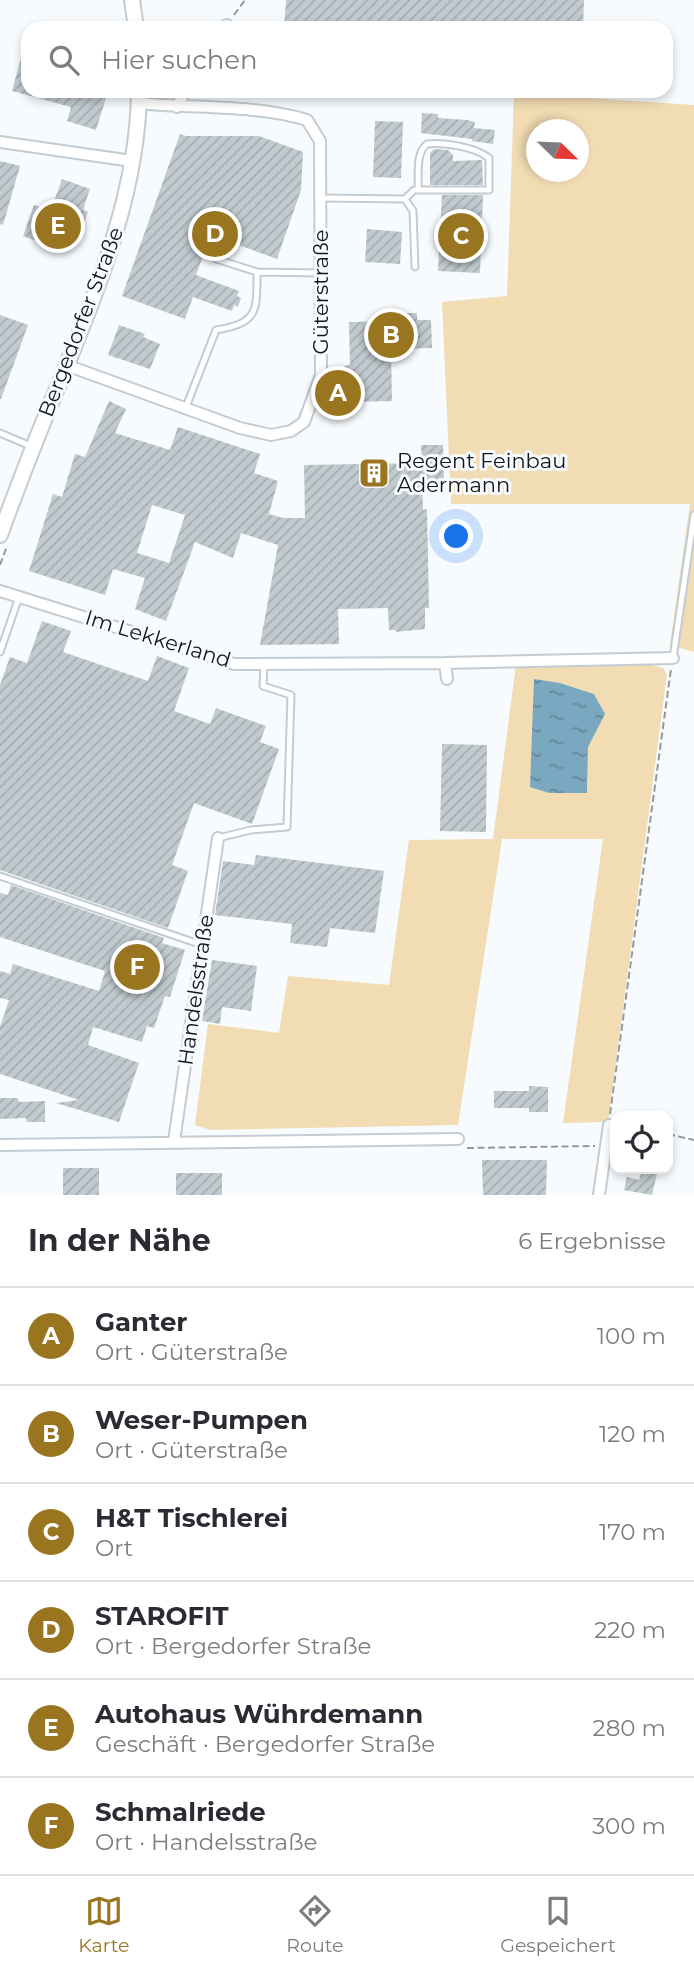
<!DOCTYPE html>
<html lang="de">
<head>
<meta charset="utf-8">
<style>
	:root { --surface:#fff; --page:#f7f7f7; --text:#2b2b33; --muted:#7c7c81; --line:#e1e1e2; --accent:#9a7520 }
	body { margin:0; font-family:Montserrat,sans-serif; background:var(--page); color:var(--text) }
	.controls { position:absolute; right:21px; bottom:21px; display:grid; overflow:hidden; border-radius:14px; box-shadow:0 4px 10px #0003 }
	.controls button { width:63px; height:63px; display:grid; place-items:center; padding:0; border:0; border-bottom:2px solid var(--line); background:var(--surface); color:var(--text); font:35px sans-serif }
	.compass { position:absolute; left:526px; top:119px; width:63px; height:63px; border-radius:50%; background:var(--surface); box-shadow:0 4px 10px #0003; rotate:113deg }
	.you { position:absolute; left:457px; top:537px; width:24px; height:24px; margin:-18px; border:5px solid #fff; border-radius:50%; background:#1a73e8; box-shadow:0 0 0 10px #1a73e833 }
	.badge { display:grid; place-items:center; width:46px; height:46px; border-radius:50%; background:var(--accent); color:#fff; font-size:23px; font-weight:700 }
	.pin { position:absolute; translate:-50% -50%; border:4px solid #fff; box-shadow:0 2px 7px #0006 }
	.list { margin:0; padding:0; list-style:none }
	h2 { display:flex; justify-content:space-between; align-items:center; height:91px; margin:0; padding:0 28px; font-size:30px }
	h2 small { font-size:23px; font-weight:400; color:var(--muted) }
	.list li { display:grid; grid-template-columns:46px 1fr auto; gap:21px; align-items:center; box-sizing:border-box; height:98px; padding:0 28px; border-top:2px solid var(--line) }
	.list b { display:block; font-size:26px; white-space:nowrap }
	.list p { margin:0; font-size:23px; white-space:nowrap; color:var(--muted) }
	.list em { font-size:23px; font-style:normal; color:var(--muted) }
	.icon { flex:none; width:38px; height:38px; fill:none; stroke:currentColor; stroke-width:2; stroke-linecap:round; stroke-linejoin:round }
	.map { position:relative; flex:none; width:694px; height:1195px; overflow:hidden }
	.search { position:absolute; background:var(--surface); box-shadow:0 4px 10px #0003; left:21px; right:21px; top:21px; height:77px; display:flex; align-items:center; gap:18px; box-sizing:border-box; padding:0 24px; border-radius:21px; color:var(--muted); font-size:26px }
	.sheet { height:679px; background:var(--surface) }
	nav { display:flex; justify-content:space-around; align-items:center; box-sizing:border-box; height:98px; border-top:2px solid var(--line); background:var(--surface); font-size:19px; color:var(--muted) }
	nav a { display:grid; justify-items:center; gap:4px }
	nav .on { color:var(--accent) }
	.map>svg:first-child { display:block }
	.grass { fill:#f1dcb3; fill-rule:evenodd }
	.water { fill:url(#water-ripples) }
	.building { fill:url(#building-hatch); fill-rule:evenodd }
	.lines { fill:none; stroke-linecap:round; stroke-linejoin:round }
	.service-casing { stroke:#c2ccd2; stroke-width:9 }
	.minor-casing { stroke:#c2ccd2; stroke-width:14 }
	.tertiary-casing { stroke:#c2ccd2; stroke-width:18 }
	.path { stroke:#95999b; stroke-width:2; stroke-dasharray:7 3.5; stroke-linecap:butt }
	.service { stroke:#fff; stroke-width:5 }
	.minor { stroke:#fff; stroke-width:10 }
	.tertiary { stroke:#fff; stroke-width:14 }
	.labels { text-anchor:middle; stroke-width:6; stroke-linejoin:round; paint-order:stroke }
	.street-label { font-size:21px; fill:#131618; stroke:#f7fbfe }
	.poi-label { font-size:21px; fill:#131618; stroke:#f7fbfe; text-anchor:start }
</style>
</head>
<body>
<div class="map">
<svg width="694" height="1195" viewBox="0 0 694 1195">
	<defs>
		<pattern id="water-ripples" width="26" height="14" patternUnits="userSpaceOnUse" patternTransform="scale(1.75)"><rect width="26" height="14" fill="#7ba8c1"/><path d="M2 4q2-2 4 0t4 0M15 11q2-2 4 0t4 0" fill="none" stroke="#64889c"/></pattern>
		<pattern id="building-hatch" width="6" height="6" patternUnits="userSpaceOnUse" patternTransform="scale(1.75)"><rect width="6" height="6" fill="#c0cacf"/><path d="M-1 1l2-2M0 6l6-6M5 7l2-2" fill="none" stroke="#a4adb1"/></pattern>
	</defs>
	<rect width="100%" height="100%" fill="#f7fbfe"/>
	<path class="grass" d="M514,93l180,12v547l-24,-7 20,-141h-239l-9,-202 65,-6zM536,130h42v42h-42z
		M648,664l15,4 4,6 -59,448 -45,1 40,-284h-101l-44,286 -248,5 -15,-5 13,-101 71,9 9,-57 101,9 20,-145 84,-1 23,-174zM544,682l16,1 34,11c20,32 -1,26 -6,52 -3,15 1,31 -1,46l-56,-5 1,-27z"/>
	<path class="water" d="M534,679l26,4 34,11 11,20 -17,33 -1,46h-38l-19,-6z"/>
	<path class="building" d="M286,0h298l-1,28h-299z
		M25,43l3,1v47h66l13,4 -11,35 -29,-9 4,-14 -59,-16z
		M422,113l16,1v4l29,2 8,2 -1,6 21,2 -2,14 -21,-3v-2l-51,-6z
		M375,121l28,1 -2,56 -28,-1z
		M180,134l6,2h73l44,16 -2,38 -24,69 -44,-16 -27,5 -10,27 43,16 -2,5 4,2 -3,9 -4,-2 -2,6 -39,-14 -8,22 -63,-23z
		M434,149l14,1 5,5v6l29,-1 1,25h-53v-32z
		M0,161l20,5 -17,59 -3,-1z
		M62,179l28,10 -7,21 5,2 -4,11 -5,-2 -11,31 -45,-16 11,-31 17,5z
		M442,195h41l-3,78 -42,-2z
		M367,229l35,3 -2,32 -35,-2z
		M401,313h16v7h14l1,28 -41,1 1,52 -47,1 -1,-36 6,-1 -1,-43 52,-1z
		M0,315l28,10 -27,74h-1z
		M119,325l26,9 -2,3 17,7 -10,25 -42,-14z
		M109,401l17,8 -11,24 55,17 8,-23 82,27 -6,19 24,8 -9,33 14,4h22l-1,-53 118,-2 -1,-18h22l1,36h-22l1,29 4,-1 2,99h-4v21l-29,3v-2h-7l-1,-22 -50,1 1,35 -79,1 18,-100 -37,-12 -8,25 -38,-16 -29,79 -31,-12 10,-31 -32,-9 -8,26 -76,-24 24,-77 9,3 13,-43 10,3zM152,505l33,10 -16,48 -32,-10z
		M42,621l29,10 -8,21 85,29 9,-25 32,12 -15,43 36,13 6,-16 50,18 -6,16 19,7 -27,75 -58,-21 -22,62 16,6 -20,57 -168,-58v-185l10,-28 17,6z
		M442,744l45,1 -1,87 -46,-1z
		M256,855l128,16 -9,62 -45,-5 -3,19 -37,-4 2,-19 -77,-9 8,-54 31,4z
		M11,885l153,53 -2,5 23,7 -15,47 -5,-1 -11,32 -7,-2 -5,16 -49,-15 -5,18 51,18 -20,59 -63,-19 23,-3 -79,-26v-47l9,-27 -9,-2v-27l10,3 3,-10 86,27 6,-20 -105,-34v-44l8,2z
		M212,960l45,6 -6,45 -29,-4 -2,17 -18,-3z
		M529,1086l19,1v25h-19v-4h-35v-17h35z
		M0,1098h18l1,4 26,-1v21h-18l-1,-4 -26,1z
		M482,1160h65l-1,35h-63z
		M63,1168h36v27h-36z
		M642,1170l15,4 -5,21 -28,-5 3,-13 12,3z
		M176,1173h46v22h-46z"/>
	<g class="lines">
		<g class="service-casing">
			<path id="service" d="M321,198l84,1 8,12 2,56
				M405,199l9,-9h75v-32c-14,-11 -44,-16 -62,-14 -12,9 -8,32 -9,46
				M216,259l41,13
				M186,407l30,-77c42,-7 41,-18 41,-58l65,1
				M0,433l33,14
				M0,652l19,-55
				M673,658l21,-143
				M218,838l33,-8 36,-3 4,-132 -28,-9 1,-22
				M0,876l202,69"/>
		</g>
		<g class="minor-casing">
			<path id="minor" d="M225,28l2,-3
				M177,107l8,-16
				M0,142l132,19
				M66,365l174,63 31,7 20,-4 13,-9 17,-47 -1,-234 -13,-21c-54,-16 -113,-11 -168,-17
				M0,591l234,73 211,-1 228,-5
				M445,663l2,16
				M174,1141l44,-303
				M0,1145l458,-6
				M599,1195l10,-70"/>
		</g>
		<g class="tertiary-casing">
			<path id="tertiary" d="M132,0l4,28
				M0,535c20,-55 41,-109 64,-163 36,-90 74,-182 75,-281"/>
		</g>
		<path class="path" d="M234,15l11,-15
			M0,565l7,-19
			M610,1114l61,-445
			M668,1134l26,6
			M467,1148l128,-2"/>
		<use href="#service" class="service"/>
		<use href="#minor" class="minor"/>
		<use href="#tertiary" class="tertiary"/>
	</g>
	<defs>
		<g id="building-square" transform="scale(1.575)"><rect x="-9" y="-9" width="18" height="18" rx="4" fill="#9a7520" stroke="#f7fbfe"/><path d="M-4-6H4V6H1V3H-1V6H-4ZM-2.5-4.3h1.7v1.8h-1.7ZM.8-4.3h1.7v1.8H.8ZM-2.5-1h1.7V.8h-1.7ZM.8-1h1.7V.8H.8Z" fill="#fff"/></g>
	</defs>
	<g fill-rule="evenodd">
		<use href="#building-square" x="374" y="473"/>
	</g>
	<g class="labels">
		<g class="street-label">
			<text transform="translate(321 292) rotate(-90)" y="7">Güterstraße</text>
			<text transform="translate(81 322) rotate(-69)" y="7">Bergedorfer Straße</text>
			<text transform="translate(158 639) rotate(17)" y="7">Im Lekkerland</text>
			<text transform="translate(196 990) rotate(-82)" y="7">Handelsstraße</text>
		</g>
		<g class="poi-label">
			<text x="397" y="468">Regent Feinbau<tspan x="397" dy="24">Adermann</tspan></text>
		</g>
	</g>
</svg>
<div class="controls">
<button><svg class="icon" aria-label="locate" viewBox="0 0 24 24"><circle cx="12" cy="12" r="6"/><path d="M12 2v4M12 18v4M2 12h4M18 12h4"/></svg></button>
</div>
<svg class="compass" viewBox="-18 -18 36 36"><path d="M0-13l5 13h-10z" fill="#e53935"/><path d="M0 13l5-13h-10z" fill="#7c7c81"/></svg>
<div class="you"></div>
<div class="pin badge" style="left:338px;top:393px">A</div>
<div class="pin badge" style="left:391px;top:335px">B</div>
<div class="pin badge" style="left:461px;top:236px">C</div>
<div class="pin badge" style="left:215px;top:234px">D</div>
<div class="pin badge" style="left:58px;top:226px">E</div>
<div class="pin badge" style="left:137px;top:967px">F</div>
<div class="search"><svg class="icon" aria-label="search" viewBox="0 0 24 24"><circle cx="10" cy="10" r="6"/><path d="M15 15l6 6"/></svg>Hier suchen</div>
</div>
<section class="sheet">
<h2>In der Nähe<small>6 Ergebnisse</small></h2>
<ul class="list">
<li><span class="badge">A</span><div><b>Ganter</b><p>Ort · Güterstraße</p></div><em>100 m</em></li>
<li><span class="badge">B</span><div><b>Weser-Pumpen</b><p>Ort · Güterstraße</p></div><em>120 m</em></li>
<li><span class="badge">C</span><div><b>H&amp;T Tischlerei</b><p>Ort</p></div><em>170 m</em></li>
<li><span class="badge">D</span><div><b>STAROFIT</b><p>Ort · Bergedorfer Straße</p></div><em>220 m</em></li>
<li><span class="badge">E</span><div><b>Autohaus Wührdemann</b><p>Geschäft · Bergedorfer Straße</p></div><em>280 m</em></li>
<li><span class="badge">F</span><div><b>Schmalriede</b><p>Ort · Handelsstraße</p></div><em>300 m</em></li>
</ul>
</section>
<nav>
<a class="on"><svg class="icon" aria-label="map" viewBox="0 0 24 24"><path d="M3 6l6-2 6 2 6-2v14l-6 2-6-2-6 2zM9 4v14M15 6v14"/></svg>Karte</a>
<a><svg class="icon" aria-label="directions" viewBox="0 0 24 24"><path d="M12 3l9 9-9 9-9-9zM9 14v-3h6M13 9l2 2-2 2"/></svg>Route</a>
<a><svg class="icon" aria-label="saved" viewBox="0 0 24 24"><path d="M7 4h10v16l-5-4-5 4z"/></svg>Gespeichert</a>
</nav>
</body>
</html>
